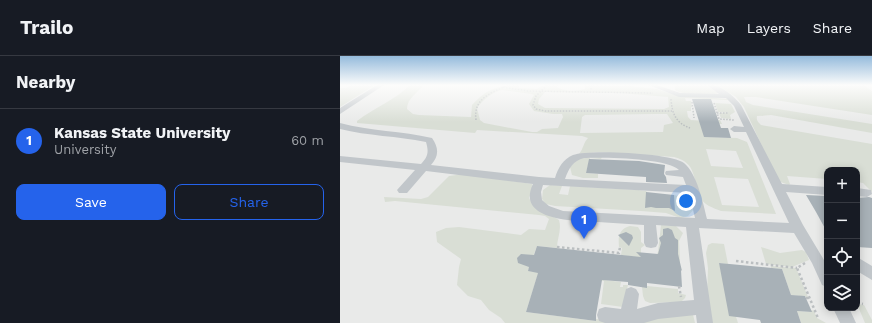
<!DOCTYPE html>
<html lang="en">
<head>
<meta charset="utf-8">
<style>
	:root { --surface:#171b24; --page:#20242c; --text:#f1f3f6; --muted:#9ea1a6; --line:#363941; --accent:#2563eb }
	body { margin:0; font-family:"Work Sans",sans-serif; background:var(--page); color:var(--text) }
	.controls { position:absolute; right:12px; bottom:12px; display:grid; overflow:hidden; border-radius:8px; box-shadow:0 2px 10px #0003 }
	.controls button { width:36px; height:36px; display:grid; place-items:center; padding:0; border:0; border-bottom:1px solid var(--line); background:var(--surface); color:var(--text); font:20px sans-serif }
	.you { position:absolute; left:346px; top:145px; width:14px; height:14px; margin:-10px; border:3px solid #fff; border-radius:50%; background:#1a73e8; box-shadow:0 0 0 6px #1a73e833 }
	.badge { display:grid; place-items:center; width:26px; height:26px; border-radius:50%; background:var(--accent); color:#fff; font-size:13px; font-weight:700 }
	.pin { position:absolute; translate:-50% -33px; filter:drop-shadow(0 1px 2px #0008) }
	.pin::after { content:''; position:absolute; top:21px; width:14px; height:12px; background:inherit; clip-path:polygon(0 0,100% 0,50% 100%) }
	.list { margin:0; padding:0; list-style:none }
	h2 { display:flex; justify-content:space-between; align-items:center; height:52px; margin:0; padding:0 16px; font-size:17px }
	h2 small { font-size:13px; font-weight:400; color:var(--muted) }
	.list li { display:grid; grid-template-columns:26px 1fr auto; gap:12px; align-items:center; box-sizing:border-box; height:64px; padding:0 16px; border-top:1px solid var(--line) }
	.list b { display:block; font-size:15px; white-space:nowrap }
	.list p { margin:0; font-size:13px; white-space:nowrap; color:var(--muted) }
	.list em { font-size:13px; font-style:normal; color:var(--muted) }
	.actions { display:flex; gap:8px; padding:12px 16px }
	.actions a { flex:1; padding:9px 0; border:1px solid var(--accent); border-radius:8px; text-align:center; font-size:14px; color:var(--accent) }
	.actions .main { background:var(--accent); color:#fff }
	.icon { flex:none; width:22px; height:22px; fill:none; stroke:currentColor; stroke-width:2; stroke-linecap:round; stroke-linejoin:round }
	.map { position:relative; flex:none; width:532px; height:267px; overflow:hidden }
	header { display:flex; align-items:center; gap:24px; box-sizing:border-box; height:56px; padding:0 20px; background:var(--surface); border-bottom:1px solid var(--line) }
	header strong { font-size:19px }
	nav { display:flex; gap:22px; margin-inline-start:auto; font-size:14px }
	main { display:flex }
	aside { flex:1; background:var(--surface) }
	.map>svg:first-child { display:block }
	.built { fill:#e9eae9; fill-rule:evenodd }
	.green { fill:#d9ded5; fill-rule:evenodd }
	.building { fill:#a8b1b7 }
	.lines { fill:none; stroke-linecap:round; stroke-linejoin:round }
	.path-far1 { stroke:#bbbfc1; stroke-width:1.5; stroke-dasharray:1.5 1.5; stroke-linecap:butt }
	.path { stroke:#bbbfc1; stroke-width:2.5; stroke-dasharray:2.5 2.5; stroke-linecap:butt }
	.minor { fill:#c1c6ca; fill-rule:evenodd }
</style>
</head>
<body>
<header>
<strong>Trailo</strong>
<nav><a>Map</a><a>Layers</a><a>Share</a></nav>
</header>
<main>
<aside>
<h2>Nearby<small></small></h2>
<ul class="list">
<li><span class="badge">1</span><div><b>Kansas State University</b><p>University</p></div><em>60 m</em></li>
</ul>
<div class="actions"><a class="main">Save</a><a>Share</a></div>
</aside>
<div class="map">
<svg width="532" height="267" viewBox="0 0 532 267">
	<rect width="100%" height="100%" fill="#f9f9f6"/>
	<path class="built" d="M0,29h532v238h-532zM487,114h30v138h-30z"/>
	<path class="green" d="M12,29h23l-35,22v-19h6z
		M70,29h13c-5,8 -16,13 -16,24l6,5 6,1 52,2 1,-12c15,-16 25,-20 47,-20v3l18,1 7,-4h14l-1,2c8,5 19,4 28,2v-4l40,1 1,-1h7l-1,1 3,1 22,2 18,6 52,4 1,1 -43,-2 1,3h5l1,6h-1v4h-4l1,6 3,3 28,2 -1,-2h2l2,4 -21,-1 4,14 32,1 10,4 29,72 -55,-3c-8,-3 -17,-6 -21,-14 -8,-17 -2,-34 -26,-40l-75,-5 -20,2c5,-6 4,-11 9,-16l-6,-2 -105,-6 -2,3 -118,-10v-2c17,-13 38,-21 53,-36zM162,34c6,1 28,3 32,5l-5,9 5,7 19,3h9l1,3 -5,11 -16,1 -5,3h-5l-48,-9 -4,-3 -3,-12c6,-8 15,-16 25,-18zM205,36l75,1 48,4 1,10 -5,2 -119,-1 -7,-4 1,-5zM315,58h12l6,9 -9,2 -1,7 -83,1 2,-16 3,-2zM366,93l30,2 7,17 -32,-2zM374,121l34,2 11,28 -37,-2z
		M335,29h31l12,8c-6,3 -38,2 -43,-3z
		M377,29h146l9,6v24l-116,-18h-12l2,5 7,3 119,19v9l-101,-18 -14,1c-1,4 1,6 4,9l111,19v48l-9,-9 -6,-1v-12h-30v9l-40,-3 3,8 -1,1 -11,-4 -34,-74 -8,-10z
		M375,47l16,1 4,8 -5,3 1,4 -10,-1 -2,-5h10l-11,-1z
		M262,101l-1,2 -11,-1 -4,15 12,1v4h-15l-11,-3 -2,-8 8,-9z
		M124,118l68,10 1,3 -4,11 4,7 26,15c3,10 -2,18 -2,28l-20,-2 -9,25 26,3h-16l-12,38 70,9v-2l24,2v2h-115l-4,-5 -12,-8 -8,-10 -13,-4 -11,-11 2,-18 2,-8 -24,-17 -1,-10 10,-4 13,-1 62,8 8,-6 16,1 4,-11 -4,-3 -6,-1 -144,-14 -10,1 -1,-5 37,2 7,-2 21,-21z
		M210,129l12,1 -3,8 9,1 2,-9 68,4 8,1 2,3h-2v3l28,3v-5l15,4 5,10 -6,7 -8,2 -14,-5 -25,-2 -86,-5 -9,-2 -4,-5 1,-9z
		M321,169l15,1 7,7 -4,8 1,21 -26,-3 4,-7z
		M290,170l8,1 3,5v10l4,3 -4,3v10l-20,-3 1,-7 -3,-1c-1,-11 0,-18 11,-21z
		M372,187l12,1 4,20 -9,-1 19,60h-32l2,-55 -2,-15 2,-8z
		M421,191l19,6 22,-3 4,2 3,8 -17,7 -26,-3z
		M431,210l25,2 12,29 -17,-2 -9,-26 -11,-1z
		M223,219l58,7 -1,5h3v-2h5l-5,22 -22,-3 3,-23 -41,-4z
		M307,230l31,3v4l8,2 -1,3 -4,4 -31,1 -5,-2 -2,-5 -1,-9z
		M517,248l7,1 8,15v3h-7z
		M352,254l3,13h-56z
		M471,254l3,1 3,7 9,5h-25l-4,-12 14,1z"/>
	<path class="building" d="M352,43h19l10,29h7l3,10 -27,-1z
		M249,103l50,2 26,4 -1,9 2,3 1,6 -21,-1v-5l-60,-4z
		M306,136l28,3 1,16 -6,-3h-13l-5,-1 -6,1z
		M466,139l21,1v36l-11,-20z
		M529,141l3,1v50l-15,-1v-49z
		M328,172l4,2 3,8 3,2v14l4,17 -1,-1 1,17 -35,-4v5l-19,-3v-3l-26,-2 -6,35v6l-70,-9 12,-39 -10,-2 1,-4 -11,-4 -1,-5 4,-4 13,1 3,-9 104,11 -5,-5 22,2 3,-11 -2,-5 4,-3v-6z
		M286,176l6,3 1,3 -4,8 -11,-11z
		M379,207l63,6 9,26 14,1 7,16 -15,-1 4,12h-40l-1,-3 -31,-4z"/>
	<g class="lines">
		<path class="path-far1" d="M207,29l-11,11 -3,9 3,4 9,2h127
			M251,29v6
			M163,31l25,4 125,2
			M331,43c1,15 5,24 19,29
			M352,46l2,16
			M374,47l5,16 15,1
			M377,57h12
			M136,64c-3,-22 15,-27 32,-35"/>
		<path class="path" d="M217,191l62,6 1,-6
			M396,205l61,7
			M465,207l-8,5 21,50
			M339,230l2,11
			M466,242h5
			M517,247l6,1"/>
		<path class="minor" d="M37,29h7l-44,29v-6z
			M309,29h8l23,8 39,1 -12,-9c12,-2 26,10 34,20l41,79 45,3v8l-41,-3 17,33 24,40v22l-5,-2 -10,-22 -18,-30 -95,-5 14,95h-16l-1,-8 -38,4 -14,4h-39l-6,-2 -2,-6 2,-6 6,-2 16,2 5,-20 5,-2 5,2 3,5 -2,15 21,-6 36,-3 -8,-73 -30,-2 2,18 -2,4 -5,1 -5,-1 -2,-4v-18c-15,-1 -31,-2 -46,-3 -21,-1 -83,-1 -65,-38l-107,-13 -19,22h-8l-2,-3 18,-20 -75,-8v-6l81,8c7,-7 8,-12 5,-22 -29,-6 -58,-6 -86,-13v-6c30,8 62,8 92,15 7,10 7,18 -1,27l108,12 16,1c3,-10 8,-19 18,-23 15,-6 99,-2 111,8 13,11 19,39 23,56l82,4 -43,-91h-12l-4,-3 4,-3 10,1 -10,-21 -8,-8 -47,-1zM244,102c18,-1 84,0 95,12l-13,1 -1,2 1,2 17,2 3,8 -121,-6c4,-11 8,-18 19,-21zM203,129l146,8 6,25 -132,-7 -14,-5 -7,-6 -1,-8z
			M517,132l14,2 1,4 -5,3 -10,-1z
			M517,201l15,9v14l-15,-9z
			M493,252h16l7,15h-16z"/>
	</g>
	<linearGradient id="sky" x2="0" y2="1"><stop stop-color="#95bbdc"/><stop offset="0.44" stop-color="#fcfcfb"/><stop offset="1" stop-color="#fcfcfb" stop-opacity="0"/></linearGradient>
	<rect width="532" height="66" fill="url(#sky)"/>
</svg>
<div class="controls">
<button>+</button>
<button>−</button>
<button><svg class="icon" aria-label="locate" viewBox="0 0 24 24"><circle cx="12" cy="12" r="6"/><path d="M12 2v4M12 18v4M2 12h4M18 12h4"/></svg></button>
<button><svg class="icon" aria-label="layers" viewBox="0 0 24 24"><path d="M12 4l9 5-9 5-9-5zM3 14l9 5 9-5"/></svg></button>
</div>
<div class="you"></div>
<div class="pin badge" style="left:244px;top:183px">1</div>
</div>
</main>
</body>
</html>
